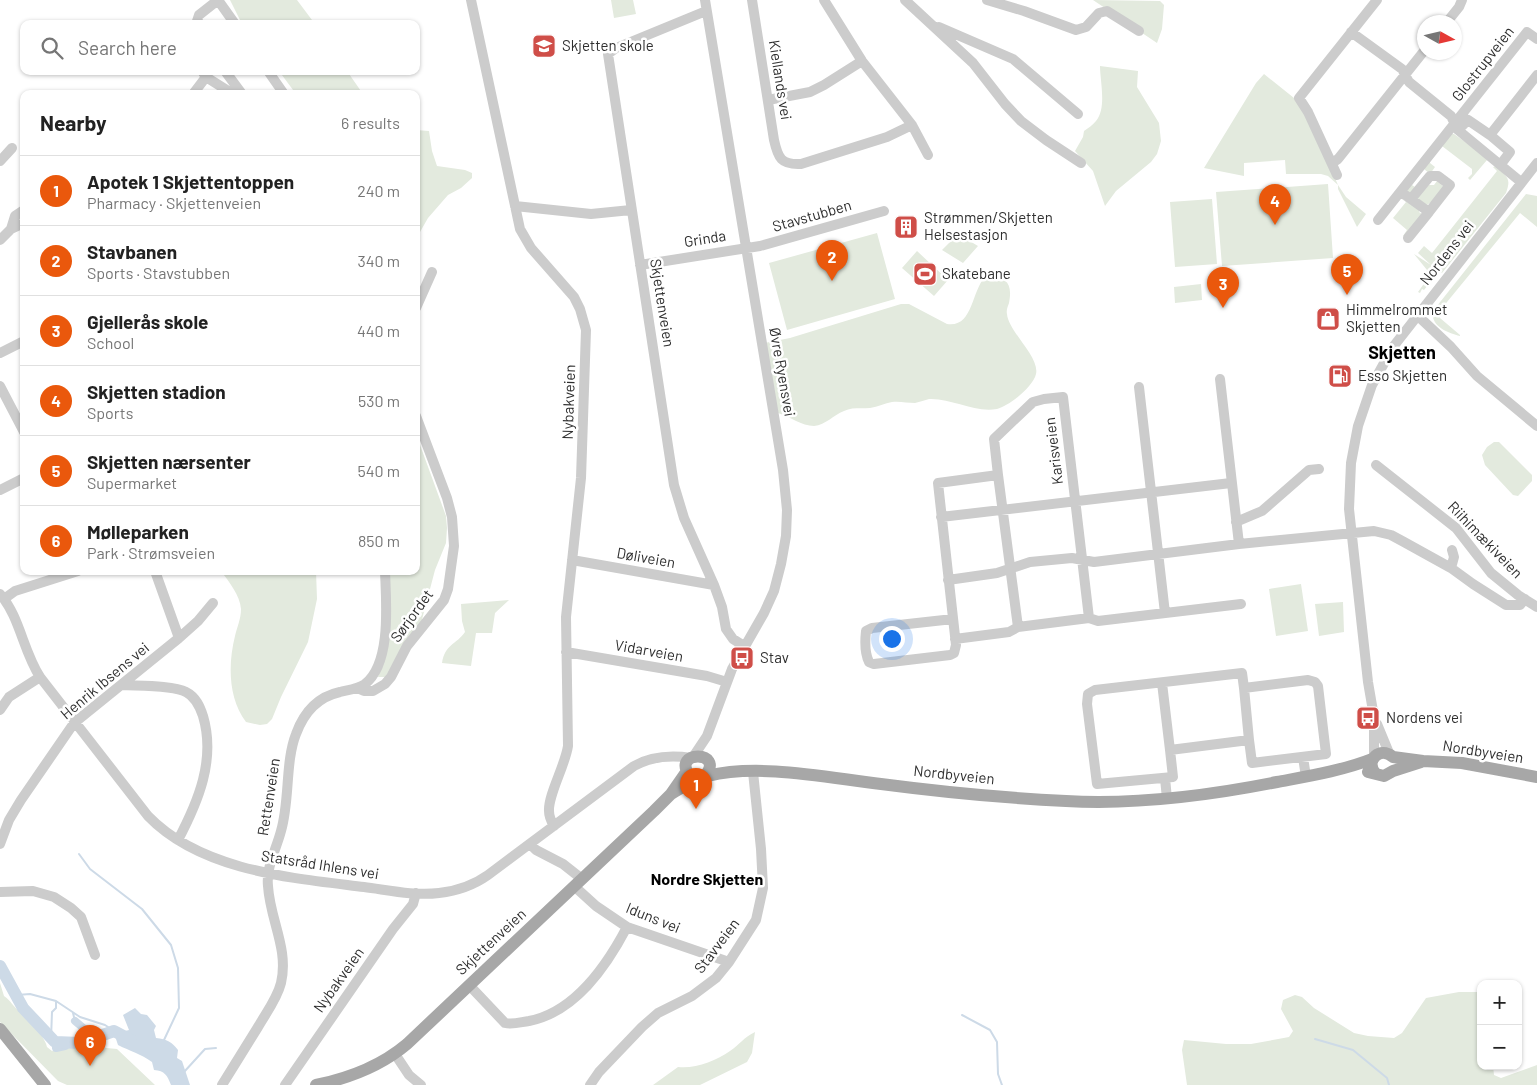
<!DOCTYPE html>
<html lang="en">
<head>
<meta charset="utf-8">
<style>
	:root { --surface:#fff; --page:#f6f6f6; --text:#222; --muted:#767676; --line:#e0e0e0; --accent:#ea580c }
	body { margin:0; font-family:Barlow,sans-serif; background:var(--page); color:var(--text) }
	.controls { position:absolute; right:15px; bottom:15px; display:grid; overflow:hidden; border-radius:10px; box-shadow:0 1px 4px #0004 }
	.controls button { width:45px; height:45px; display:grid; place-items:center; padding:0; border:0; border-bottom:1px solid var(--line); background:var(--surface); color:var(--text); font:25px sans-serif }
	.compass { position:absolute; left:1417px; top:15px; width:45px; height:45px; border-radius:50%; background:var(--surface); box-shadow:0 1px 4px #0004; rotate:98deg }
	.you { position:absolute; left:891px; top:638px; width:18px; height:18px; margin:-12px; border:4px solid #fff; border-radius:50%; background:#1a73e8; box-shadow:0 0 0 8px #1a73e833 }
	.badge { display:grid; place-items:center; width:32px; height:32px; border-radius:50%; background:var(--accent); color:#fff; font-size:16px; font-weight:700 }
	.pin { position:absolute; translate:-50% -41px; filter:drop-shadow(0 1px 2px #0008) }
	.pin::after { content:''; position:absolute; top:26px; width:18px; height:15px; background:inherit; clip-path:polygon(0 0,100% 0,50% 100%) }
	.list { margin:0; padding:0; list-style:none }
	h2 { display:flex; justify-content:space-between; align-items:center; height:65px; margin:0; padding:0 20px; font-size:21px }
	h2 small { font-size:16px; font-weight:400; color:var(--muted) }
	.list li { display:grid; grid-template-columns:32px 1fr auto; gap:15px; align-items:center; box-sizing:border-box; height:70px; padding:0 20px; border-top:1px solid var(--line) }
	.list b { display:block; font-size:19px; white-space:nowrap }
	.list p { margin:0; font-size:16px; white-space:nowrap; color:var(--muted) }
	.list em { font-size:16px; font-style:normal; color:var(--muted) }
	.icon { flex:none; width:28px; height:28px; fill:none; stroke:currentColor; stroke-width:2; stroke-linecap:round; stroke-linejoin:round }
	.map { position:relative; flex:none; width:1537px; height:1085px; overflow:hidden }
	.search { position:absolute; background:var(--surface); box-shadow:0 1px 4px #0004; left:20px; top:20px; width:400px; height:55px; display:flex; align-items:center; gap:12px; box-sizing:border-box; padding:0 18px; border-radius:10px; color:var(--muted); font-size:19px }
	.panel { position:absolute; background:var(--surface); box-shadow:0 1px 4px #0004; left:20px; top:90px; width:400px; height:485px; border-radius:10px }
	.map>svg:first-child { display:block }
	.green { fill:#e3eade }
	.water { fill:#cddae7 }
	.lines { fill:none; stroke-linecap:round; stroke-linejoin:round }
	.stream { stroke:#cddae7; stroke-width:2 }
	.canal { stroke:#cddae7; stroke-width:8 }
	.river { stroke:#cddae7; stroke-width:12 }
	.minor { stroke:#ccc; stroke-width:10 }
	.major { stroke:#a7a7a7; stroke-width:12 }
	.labels { text-anchor:middle; stroke-width:5; stroke-linejoin:round; paint-order:stroke }
	.poi-label { font-size:15px; fill:#2f2f2f; stroke:#fff; text-anchor:start }
	.street-label { font-size:15px; fill:#2f2f2f; stroke:#fff }
	.neighbourhood-label { font-size:16px; font-weight:bold; fill:#000; stroke:#fff }
	.quarter-label { font-size:18px; font-weight:bold; fill:#000; stroke:#fff }
</style>
</head>
<body>
<div class="map">
<svg width="1537" height="1085" viewBox="0 0 1537 1085">
	<rect width="100%" height="100%" fill="#fff"/>
	<path class="green" d="M230,0h67l18,24h-73z
		M611,0h22l3,14 -22,4z
		M1093,0l67,1 4,4 -2,24 -5,14z
		M1100,66l38,5 -1,16 22,36 2,18 -4,13 -6,8 -35,29 -11,15 -12,-35 -18,-20 8,-14 1,-6c4,-3 9,-6 12,-10 11,-13 4,-40 4,-55z
		M279,71h68l16,23h-67z
		M1264,74l30,24 13,17 31,70 8,12 20,17 -9,13 -19,-38v-4l-10,-9 -7,-2h-35l-1,-14 -41,3v13l-40,-8 52,-85z
		M416,130l13,1 3,20 5,15 28,4 7,3v5l-11,10 -13,7 -20,23 -12,21z
		M1451,134h3l31,22 2,4 -17,20 -2,-2 4,-4v-5l-30,-23 -12,14v3l5,4 -5,7 -6,-5 -12,16 3,2 -3,7 -7,-3z
		M1496,166c10,11 16,11 10,27l-64,80 -3,-2 -15,19 -2,-1 -2,4 -2,-1 5,-7 4,-15 -13,-16 17,11 -13,-12 6,-7 8,7 65,-82 -4,-4z
		M1437,181l7,6 -10,13 -7,5 -12,-8 14,-12h5z
		M1328,184l5,74 -111,8 -6,-74z
		M1526,194l11,2v31l-17,-14 -82,100 2,5 20,17v1c-12,-3 -30,-10 -27,-25z
		M1399,197l21,13 -1,2 3,2 -17,22h-2l4,-6 -14,-12 13,-16z
		M1212,199l5,65 -42,3 -5,-65z
		M877,233l18,66 -108,31 -18,-67z
		M958,234l20,12 -15,17 -21,-13z
		M917,251l31,29 -14,16 -32,-28z
		M985,277c21,-1 28,5 24,26 -1,3 -3,7 -2,11 1,17 33,43 29,60 -3,13 -27,32 -39,35 -23,4 -45,-11 -68,-10 -4,1 -9,3 -14,4 -8,0 -15,-2 -23,-1 -7,1 -14,5 -22,6 -9,1 -18,-1 -26,3 -11,4 -18,14 -30,15 -12,0 -25,-10 -36,-13l-19,-69 31,-6 111,-34h8l38,20c26,4 24,-32 38,-47z
		M1201,284l1,16 -27,3 -1,-16z
		M416,434l30,82 1,12 -1,15 -11,27 -15,57 -5,14 -30,36h-7l3,-11 1,-95h34z
		M1494,442h5l33,33v6l-14,15 -5,-1 -28,-30 -3,-10 5,-8z
		M221,571h95l1,28 -9,43 -27,55 -9,22 -5,5 -7,1 -14,-3c-18,-24 -18,-58 -11,-86 2,-9 6,-17 6,-27 -1,-14 -12,-27 -20,-38z
		M1301,584l7,47 -32,5 -7,-47z
		M509,600l-14,13 -3,20h-16l-5,33 -29,-3c3,-19 14,-18 23,-31l-3,-11 -1,-17z
		M1343,602l1,30 -25,4 -4,-32z
		M0,983l4,13c8,6 8,9 14,14 2,2 5,3 7,5 6,6 21,24 22,32l5,4 4,-1v-1l20,-4 41,4 38,36h-88l-9,-4 -58,-59z
		M1459,992h22v74h12l1,9 7,3 36,-13v20h-350l-5,-35 2,-10 42,4h25l38,-7 4,-6 -12,-22 2,-9 12,-5 7,2 12,11 40,25 14,3 26,2 8,-5 24,-35z
		M755,1032l-3,21 -5,9 -47,23h-47l25,-18c17,2 38,-6 52,-16 10,-7 13,-13 25,-19z"/>
	<path class="water" d="M135,1008l6,6 6,1 9,11 -2,4 2,8c11,1 16,4 22,12l-1,8 5,3 8,24h-19c-4,-10 -6,-14 -17,-15l-2,-8c-11,-8 -22,-11 -34,-17l-3,-9 3,-9 7,4 4,-1 -6,-15z"/>
	<g class="lines">
		<path class="stream" d="M79,854l11,15 52,40 29,36 7,23 1,40 -15,32
			M17,995l13,-1 26,7 24,16 25,8 9,6
			M73,1013l2,8
			M962,1015l28,15 7,12 1,32 4,11
			M51,1039l1,-27 4,-4v-7
			M1315,1039l38,11 34,28 2,7
			M184,1072l21,-23 11,-1"/>
		<path class="canal" d="M75,1021l19,16
			M56,1048l9,-2"/>
		<path class="river" d="M0,966l23,42 32,34 25,1 34,-12 17,9"/>
		<path class="minor" d="M218,0l17,24
			M471,0l49,229 11,19 43,49 6,12 6,21 -5,148 -15,139 2,129c-3,20 -20,49 -19,65 0,6 2,10 5,15
			M752,0l22,140c4,18 7,25 27,24l86,-27 25,-12
			M824,0l38,61 50,64 16,30
			M905,0l68,63 32,41 16,17 25,19 35,23
			M987,0l37,11 52,19 10,-3 13,-14 8,-2 32,20
			M706,11l-90,37 -8,6 66,431 10,33 30,67 8,22 4,22 7,10 11,7
			M1447,22l12,-15 3,-7
			M196,24l3,-9 19,-15
			M939,27l74,32 65,55
			M1351,32l51,37 7,13 42,34 7,14 63,52
			M202,71l4,6 27,17
			M225,71l17,23
			M268,71l16,23
			M193,94l13,-17
			M768,100l42,-8 14,-7 38,-24
			M1458,130l10,-10 22,15
			M0,161l12,-13
			M1332,163l6,-4 86,-108
			M1501,164l9,-12 -20,-17 47,-60
			M1337,175l-29,-63 -9,-14 78,-98
			M1401,192l28,20 21,-27 -12,-9h-8l-19,23
			M515,206l76,8 40,-4
			M1378,220l149,-188 10,7
			M11,229l4,-13 9,-6
			M1408,238l21,-26
			M0,240l11,-11 13,-6
			M640,265l120,-19 124,-35
			M416,308l16,-36
			M1417,315l34,32 26,29 60,50
			M0,353l24,-12
			M1220,379l19,165
			M0,386l24,46
			M1139,387l26,226
			M1376,465l80,63 35,45 27,22 19,12
			M998,475l20,152
			M0,490l24,-12
			M941,517l290,-34
			M1236,522l26,-11 47,-41 10,-1
			M572,560l142,25
			M1451,568l3,-11 -2,-7
			M155,571l24,67
			M948,580l49,-7 33,-11 42,-4 22,4 145,-18 135,-13 17,4 13,7 47,26 22,16 33,21h14l5,-6
			M0,594c20,23 23,57 40,83l108,139c53,55 144,62 216,71 24,3 50,9 75,6 18,-2 35,-8 49,-18l146,-109c18,-10 37,-11 57,-8
			M4,599l11,-8 63,-20
			M953,619l-81,9 -6,3c-1,9 -1,23 3,31l5,2 76,-9 4,-2 2,-8 -18,-162 60,-8 -4,-36 39,-37 11,-3 19,-2 26,221
			M955,639l54,-7 9,-5 71,-9 9,3 143,-17
			M566,652l141,24 20,6
			M1162,683l8,67 79,-10 -5,-52
			M122,685c16,1 51,0 64,7 10,5 14,15 17,24 13,44 -5,86 -25,124
			M357,688l7,3h9l12,-7 6,-7 16,-31 37,-46 4,-11 6,-43 -2,-29 -5,-19 -31,-82
			M0,710l9,-13 31,-20
			M1377,724l12,29
			M1170,750l3,27 -76,7 -10,-80 1,-10 7,-4 147,-17 2,15 64,-8 7,2 3,4 8,68 -74,9 -3,-23
			M1374,756v-39l-6,-35 -19,-173 2,-46 7,-37 14,-41 21,-38 144,-184
			M693,757l14,-21 25,-67 32,-56 10,-22 7,-27 5,-28 1,-26 -4,-40 -78,-470
			M1303,757l3,20
			M1165,778l2,21
			M0,844l9,-24 12,-20 53,-77 105,-85 19,-17 15,-18
			M530,844l6,6 27,14 19,15
			M574,886l22,20 31,21 102,35
			M0,892l33,-1 21,6 17,11 10,9 14,38
			M469,985l36,38c8,2 16,-1 24,-2 46,-9 77,-54 98,-94
			M395,1054l14,21 12,10
			M222,1085c12,-19 24,-39 36,-58 8,-14 19,-28 23,-44 8,-34 -11,-63 -13,-97 -2,-19 8,-36 13,-55 9,-30 4,-69 15,-97 8,-22 21,-37 44,-42 8,-2 18,-3 25,-8 27,-21 21,-83 20,-113
			M285,1085l108,-156 20,-25 3,-11
			M590,1085l9,-13 43,-45 16,-14 34,-17 24,-18 13,-16 27,-42 7,-32 -2,-39 -8,-77"/>
		<path class="major" d="M1368,772l16,4 9,-5 28,-9
			M1375,773c-10,-13 5,-27 18,-16l30,4 39,2 75,14
			M690,776c-20,-26 36,-26 15,0
			M671,794c12,-7 23,-15 37,-18 51,-13 121,2 173,8 61,8 123,14 185,17 71,4 141,-5 211,-19 32,-6 64,-11 95,-23
			M0,1029l45,56
			M316,1085c34,-7 65,-19 91,-41l247,-233 17,-17 16,-23"/>
	</g>
	<defs>
		<g id="school-square" transform="scale(1.25)"><rect x="-9" y="-9" width="18" height="18" rx="4" fill="#cf4e48" stroke="#fff"/><path d="M0-5L7-2L0 1L-7-2ZM-4 1L0 2.5L4 1V4Q0 6-4 4Z" fill="#fff"/></g>
		<g id="building-square" transform="scale(1.25)"><rect x="-9" y="-9" width="18" height="18" rx="4" fill="#cf4e48" stroke="#fff"/><path d="M-4-6H4V6H1V3H-1V6H-4ZM-2.5-4.3h1.7v1.8h-1.7ZM.8-4.3h1.7v1.8H.8ZM-2.5-1h1.7V.8h-1.7ZM.8-1h1.7V.8H.8Z" fill="#fff"/></g>
		<g id="stadium-square" transform="scale(1.25)"><rect x="-9" y="-9" width="18" height="18" rx="4" fill="#cf4e48" stroke="#fff"/><path d="M0-5a6.5 5 0 1 0 0 10a6.5 5 0 1 0 0-10ZM-3.5-1.8h7v3.6h-7Z" fill="#fff"/></g>
		<g id="shop-square" transform="scale(1.25)"><rect x="-9" y="-9" width="18" height="18" rx="4" fill="#cf4e48" stroke="#fff"/><path d="M-5-2.5h2.3a2.7 3.5 0 0 1 5.4 0H5L5.5 6h-11ZM-1.5-2.5h3a1.5 2.3 0 0 0-3 0Z" fill="#fff"/></g>
		<g id="fuel-square" transform="scale(1.25)"><rect x="-9" y="-9" width="18" height="18" rx="4" fill="#cf4e48" stroke="#fff"/><path d="M-5.5-6h7V0h2V4h1.3V-2.5L3-4.5l.8-.8L6-3V5H2.5V1h-1V6h-7ZM-4.2-4.7v3.2H.2V-4.7Z" fill="#fff"/></g>
		<g id="bus-square" transform="scale(1.25)"><rect x="-9" y="-9" width="18" height="18" rx="4" fill="#cf4e48" stroke="#fff"/><path d="M-5-6H5V4H4V6H2V4H-2V6H-4V4H-5ZM-3.5-4V0h7V-4ZM-3.5 1.2v1.5H-2V1.2ZM2 1.2v1.5H3.5V1.2Z" fill="#fff"/></g>
	</defs>
	<g fill-rule="evenodd">
		<use href="#school-square" x="544" y="46"/>
		<use href="#building-square" x="906" y="227"/>
		<use href="#stadium-square" x="925" y="274"/>
		<use href="#shop-square" x="1328" y="319"/>
		<use href="#fuel-square" x="1340" y="376"/>
		<use href="#bus-square" x="742" y="658"/>
		<use href="#bus-square" x="1368" y="718"/>
	</g>
	<g class="labels">
		<g class="poi-label">
			<text x="562" y="51">Skjetten skole</text>
			<text x="924" y="223">Strømmen/Skjetten<tspan x="924" dy="17">Helsestasjon</tspan></text>
			<text x="942" y="279">Skatebane</text>
			<text x="1346" y="315">Himmelrommet<tspan x="1346" dy="17">Skjetten</tspan></text>
			<text x="1358" y="381">Esso Skjetten</text>
			<text x="760" y="663">Stav</text>
			<text x="1386" y="723">Nordens vei</text>
		</g>
		<g class="street-label">
			<text transform="translate(1483 64) rotate(-52)" y="5">Glostrupveien</text>
			<text transform="translate(780 80) rotate(81)" y="5">Kiellands vei</text>
			<text transform="translate(812 216) rotate(-16)" y="5">Stavstubben</text>
			<text transform="translate(705 239) rotate(-9)" y="5">Grinda</text>
			<text transform="translate(1447 253) rotate(-52)" y="5">Nordens vei</text>
			<text transform="translate(662 303) rotate(81)" y="5">Skjettenveien</text>
			<text transform="translate(782 372) rotate(80)" y="5">Øvre Ryensvei</text>
			<text transform="translate(569 402) rotate(-88)" y="5">Nybakveien</text>
			<text transform="translate(1054 451) rotate(-97)" y="5">Karisveien</text>
			<text transform="translate(1485 540) rotate(46)" y="5">Riihimækiveien</text>
			<text transform="translate(646 558) rotate(10)" y="5">Døliveien</text>
			<text transform="translate(412 616) rotate(-54)" y="5">Sørjordet</text>
			<text transform="translate(649 651) rotate(10)" y="5">Vidarveien</text>
			<text transform="translate(105 681) rotate(-40)" y="5">Henrik Ibsens vei</text>
			<text transform="translate(1483 752) rotate(9)" y="5">Nordbyveien</text>
			<text transform="translate(954 775) rotate(6)" y="5">Nordbyveien</text>
			<text transform="translate(269 797) rotate(-81)" y="5">Rettenveien</text>
			<text transform="translate(320 865) rotate(9)" y="5">Statsråd Ihlens vei</text>
			<text transform="translate(653 918) rotate(22)" y="5">Iduns vei</text>
			<text transform="translate(491 942) rotate(-43)" y="5">Skjettenveien</text>
			<text transform="translate(717 946) rotate(-53)" y="5">Stavveien</text>
			<text transform="translate(339 980) rotate(-55)" y="5">Nybakveien</text>
		</g>
		<g class="neighbourhood-label">
			<text x="707" y="885">Nordre Skjetten</text>
		</g>
		<g class="quarter-label">
			<text x="1402" y="359">Skjetten</text>
		</g>
	</g>
</svg>
<div class="controls">
<button>+</button>
<button>−</button>
</div>
<svg class="compass" viewBox="-18 -18 36 36"><path d="M0-13l5 13h-10z" fill="#e53935"/><path d="M0 13l5-13h-10z" fill="#767676"/></svg>
<div class="you"></div>
<div class="pin badge" style="left:696px;top:809px">1</div>
<div class="pin badge" style="left:832px;top:281px">2</div>
<div class="pin badge" style="left:1223px;top:308px">3</div>
<div class="pin badge" style="left:1275px;top:225px">4</div>
<div class="pin badge" style="left:1347px;top:295px">5</div>
<div class="pin badge" style="left:90px;top:1066px">6</div>
<div class="search"><svg class="icon" aria-label="search" viewBox="0 0 24 24"><circle cx="10" cy="10" r="6"/><path d="M15 15l6 6"/></svg>Search here</div>
<section class="panel">
<h2>Nearby<small>6 results</small></h2>
<ul class="list">
<li><span class="badge">1</span><div><b>Apotek 1 Skjettentoppen</b><p>Pharmacy · Skjettenveien</p></div><em>240 m</em></li>
<li><span class="badge">2</span><div><b>Stavbanen</b><p>Sports · Stavstubben</p></div><em>340 m</em></li>
<li><span class="badge">3</span><div><b>Gjellerås skole</b><p>School</p></div><em>440 m</em></li>
<li><span class="badge">4</span><div><b>Skjetten stadion</b><p>Sports</p></div><em>530 m</em></li>
<li><span class="badge">5</span><div><b>Skjetten nærsenter</b><p>Supermarket</p></div><em>540 m</em></li>
<li><span class="badge">6</span><div><b>Mølleparken</b><p>Park · Strømsveien</p></div><em>850 m</em></li>
</ul>
</section>
</div>
</body>
</html>
